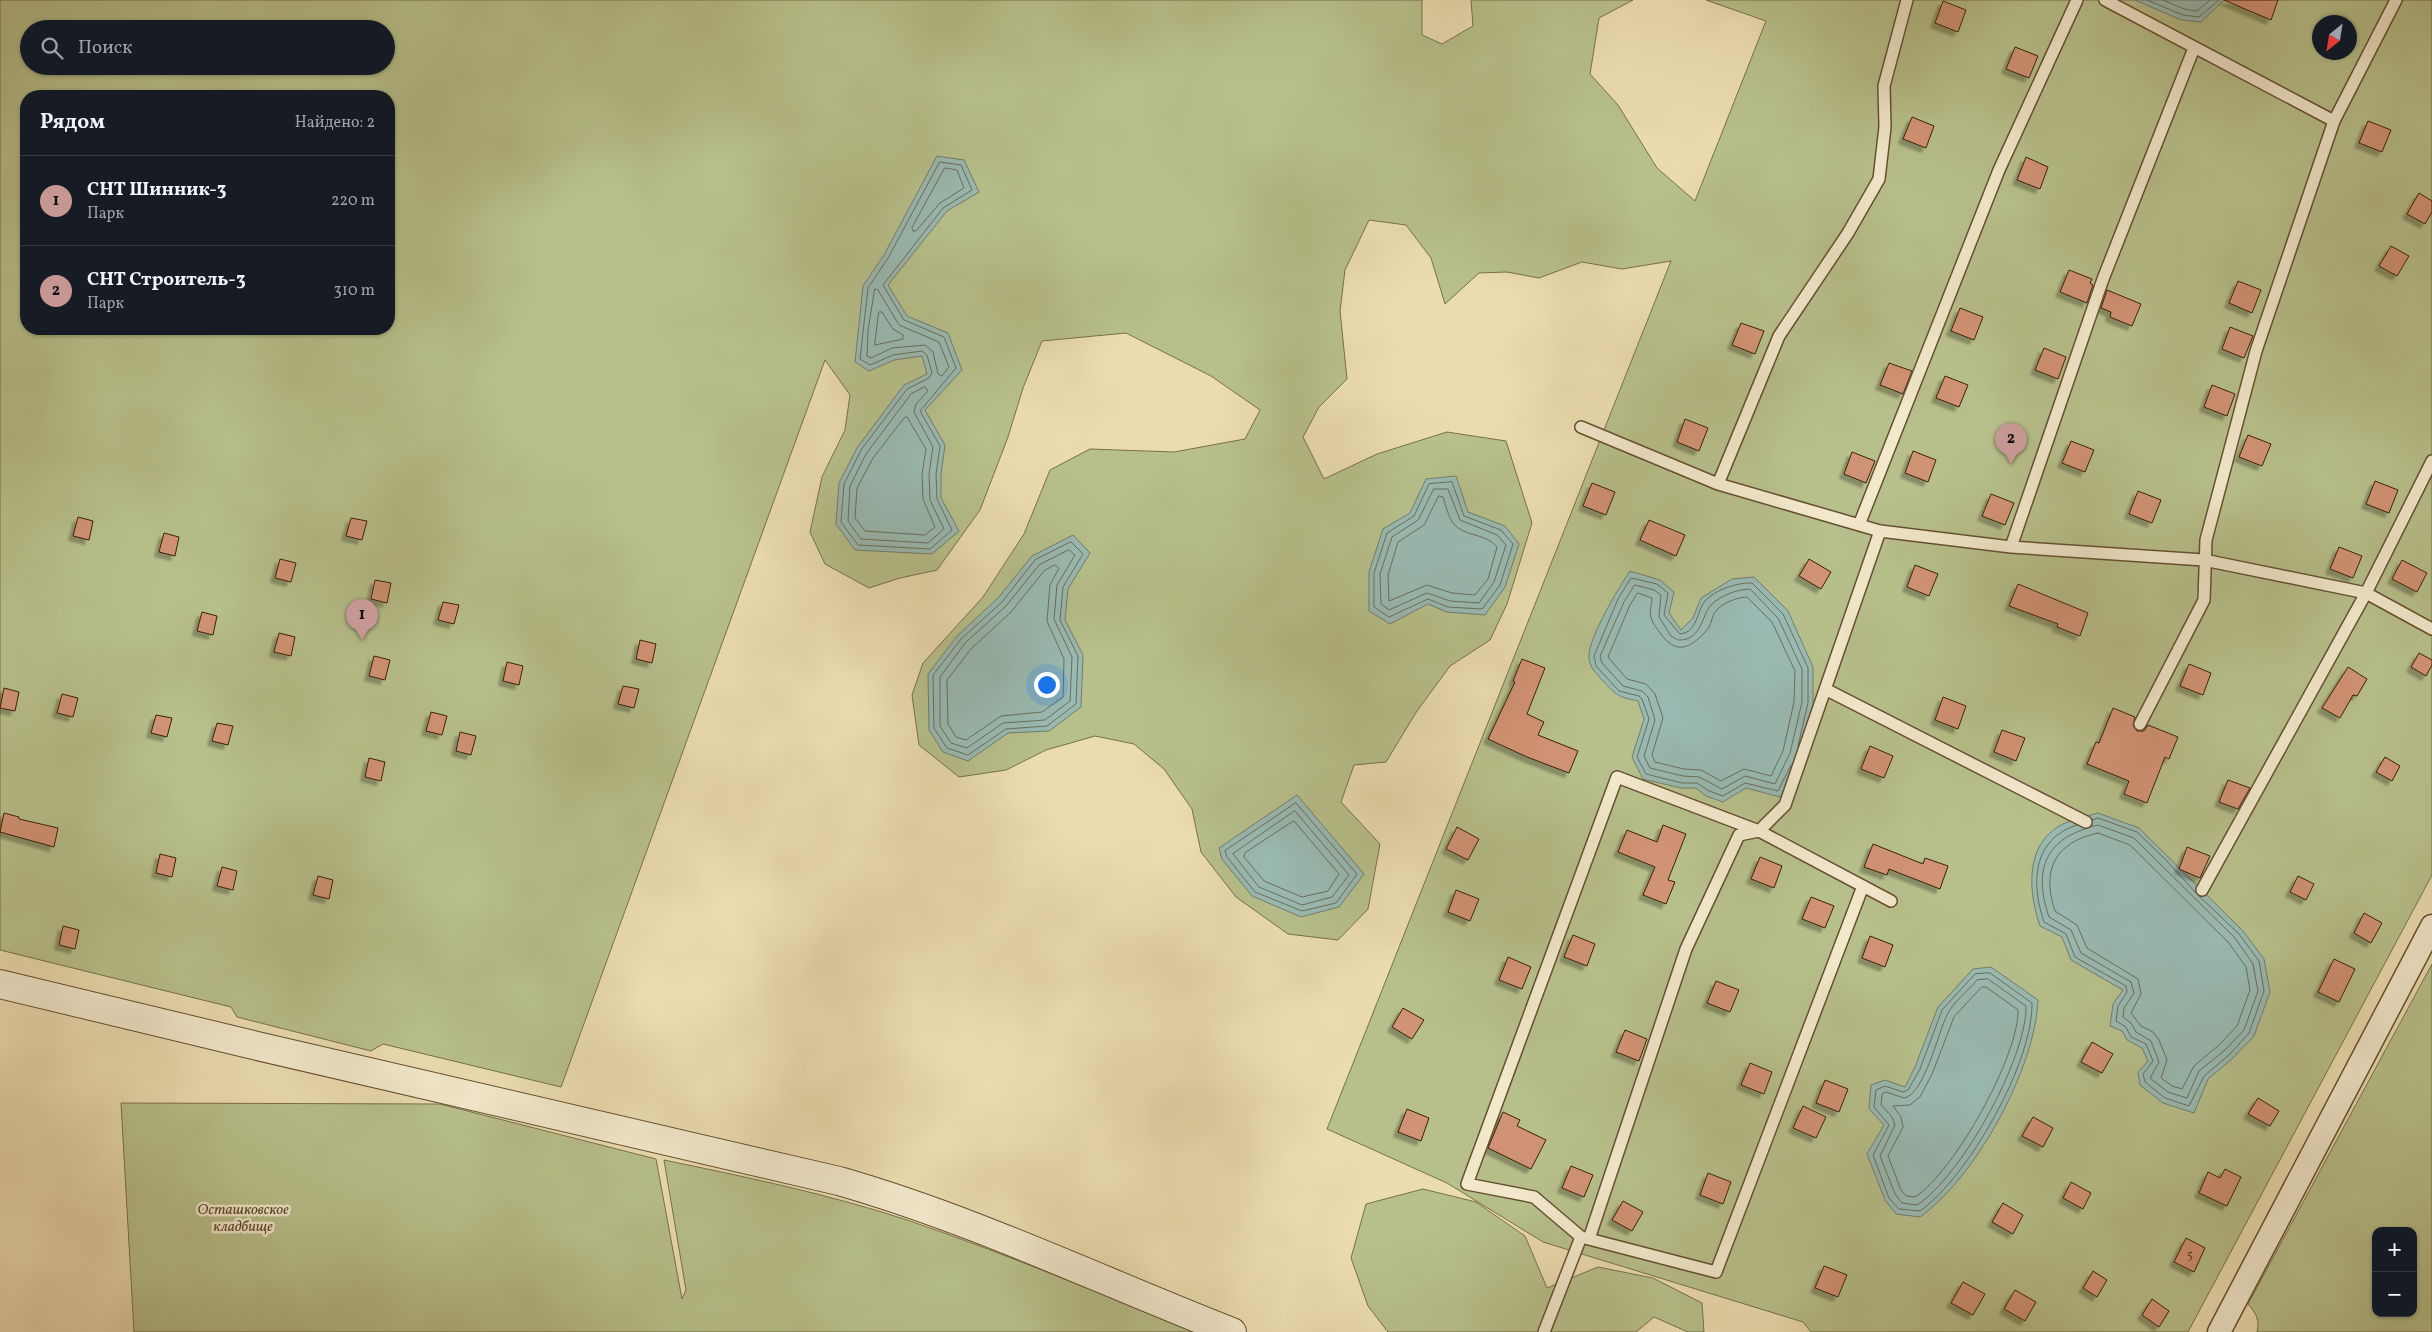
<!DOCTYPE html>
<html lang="ru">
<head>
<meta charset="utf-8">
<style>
	:root { --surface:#171b24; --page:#242831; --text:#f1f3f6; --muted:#9ea1a6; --line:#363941; --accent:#c59692 }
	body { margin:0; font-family:Vollkorn,serif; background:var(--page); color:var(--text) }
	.controls { position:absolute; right:15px; bottom:15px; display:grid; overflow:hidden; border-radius:10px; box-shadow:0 1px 4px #0004 }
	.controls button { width:45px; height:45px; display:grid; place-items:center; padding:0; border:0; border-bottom:1px solid var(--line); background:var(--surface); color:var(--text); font:25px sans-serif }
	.compass { position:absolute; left:2312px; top:15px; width:45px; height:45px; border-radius:50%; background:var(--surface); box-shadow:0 1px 4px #0004; rotate:210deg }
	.you { position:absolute; left:1046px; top:684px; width:18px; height:18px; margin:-12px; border:4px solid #fff; border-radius:50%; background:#1a73e8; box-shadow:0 0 0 8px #1a73e833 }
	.badge { display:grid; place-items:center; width:32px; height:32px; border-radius:50%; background:var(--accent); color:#111; font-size:16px; font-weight:700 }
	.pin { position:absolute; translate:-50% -41px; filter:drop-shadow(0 1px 2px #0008) }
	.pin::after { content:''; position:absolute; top:26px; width:18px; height:15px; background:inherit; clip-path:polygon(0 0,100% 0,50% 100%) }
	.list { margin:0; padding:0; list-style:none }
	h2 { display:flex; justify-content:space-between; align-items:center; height:65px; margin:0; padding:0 20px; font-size:21px }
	h2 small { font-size:16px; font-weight:400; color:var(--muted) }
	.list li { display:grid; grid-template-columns:32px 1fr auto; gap:15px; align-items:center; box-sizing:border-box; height:90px; padding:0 20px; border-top:1px solid var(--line) }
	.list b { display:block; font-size:19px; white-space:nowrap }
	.list p { margin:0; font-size:16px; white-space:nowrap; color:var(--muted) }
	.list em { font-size:16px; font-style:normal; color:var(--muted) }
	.icon { flex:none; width:28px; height:28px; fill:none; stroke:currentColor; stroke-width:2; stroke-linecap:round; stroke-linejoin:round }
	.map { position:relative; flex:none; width:2432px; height:1332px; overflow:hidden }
	.search { position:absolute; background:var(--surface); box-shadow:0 1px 4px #0004; left:20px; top:20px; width:375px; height:55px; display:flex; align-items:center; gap:12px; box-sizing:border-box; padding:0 18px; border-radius:28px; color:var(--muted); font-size:19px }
	.panel { position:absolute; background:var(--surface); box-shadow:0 1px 4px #0004; left:20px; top:90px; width:375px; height:245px; border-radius:20px }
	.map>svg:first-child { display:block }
	.green { fill:#b7c08b; stroke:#787048; fill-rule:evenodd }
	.water { fill:#99bab2; stroke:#737c6d }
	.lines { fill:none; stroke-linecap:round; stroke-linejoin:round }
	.shore { stroke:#6a6d5c; stroke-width:1 }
	.building { fill:#d19374; stroke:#3a2005; filter:url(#shadow) }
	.service-casing { stroke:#664f30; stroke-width:14 }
	.minor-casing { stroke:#664f30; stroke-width:25 }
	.tertiary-casing { stroke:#664f30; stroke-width:30 }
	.service { stroke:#f2e8cc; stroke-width:11 }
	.minor { stroke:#f2e8cc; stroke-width:22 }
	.tertiary { stroke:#f2e8cc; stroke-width:28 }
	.labels { text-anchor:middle; stroke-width:5; stroke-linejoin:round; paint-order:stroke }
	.number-label { font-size:12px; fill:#603d21 }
	.park-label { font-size:15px; font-style:italic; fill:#594826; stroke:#f2e8cc }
</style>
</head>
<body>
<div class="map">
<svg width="2432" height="1332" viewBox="0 0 2432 1332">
	<defs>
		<filter id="shadow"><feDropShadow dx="-4.5" dy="4.5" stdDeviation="1" flood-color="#0004"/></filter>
	</defs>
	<rect width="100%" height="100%" fill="#ebdcb0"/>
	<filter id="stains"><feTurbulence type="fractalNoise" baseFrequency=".004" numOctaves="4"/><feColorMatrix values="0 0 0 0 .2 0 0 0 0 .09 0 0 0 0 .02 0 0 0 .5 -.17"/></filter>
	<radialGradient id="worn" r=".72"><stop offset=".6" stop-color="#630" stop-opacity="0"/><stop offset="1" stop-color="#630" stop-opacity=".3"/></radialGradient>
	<path class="green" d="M0,0h1422v35l20,9 31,-18 -2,-26h162l-34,18 -9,56 28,31 39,63 38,33 71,-180 -60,-21h726v875l-244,457h-377l-8,-10 -260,-80 -96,-59 -120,-54 344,-868 -49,8 -40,-7 -43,16 -32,-6 -28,1 -34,31 -14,-46 -25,-33 -37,-5 -24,50 -5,41 7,68 -28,28 -16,30 21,42 53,-25 70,-22 59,9 26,82 -25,81 -17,36 -40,26 -33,45 -31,51 -32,3 -13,37 39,42 -12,65 -30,31 -50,-6 -52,-37 -35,-45 -9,-43 -28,-40 -30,-25 -39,-8 -49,14 -40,20 -47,7 -40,-32 -7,-50 11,-32 60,-66 41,-63 26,-64 40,-21 84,3 71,-13 15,-29 -49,-34 -85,-43 -84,8 -19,47 -15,49 -28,73 -43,60 -37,8 -31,10 -44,-24 -15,-32 12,-55 23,-47 5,-35 -25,-35 -264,727 -178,-43 -12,7 -134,-34 -6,-10 -231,-57zM2320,22h30v30h-30zM29,29h357v37h-357zM26,96h363v233h-363z
		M2432,964v368h-175c3,-12 -1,-19 -9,-28zM2376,1231h37v82h-37z
		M121,1103l319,1 216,55 26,140 4,-9 -22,-130c82,17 164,34 243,60 98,33 193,74 289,112h-1062z
		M1423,1189l53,13 49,34 22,52 51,-21 55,11 49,25 2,29h-16l-34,-15 -18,15h-248l-20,-26 -17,-48 15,-54z"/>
	<path class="water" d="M2135,0h89l-23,22 -20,-2z
		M937,156l27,4 15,32 -32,19 -59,74 19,31 41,17 14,37 -37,40 20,35 -4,29v24l18,33 -27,23 -77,-4 -19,-26 3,-41 18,-35 47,-63 23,-11 -5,-18 -28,4 -25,11 -14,-9 8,-76 21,-31z
		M1456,476l12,36 37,14 14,18 -14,43 -20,28 -38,-3 -19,-8 -38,20 -21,-13v-39l14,-43 27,-16 16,-34z
		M1073,535l17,18 -22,36 -3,31 18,35 -2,52 -32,24 -41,2 -40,28 -25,-9 -14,-22 -1,-56 29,-38 41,-38 34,-42z
		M1630,571l30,9 14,12 -5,21 12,17 12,-12 8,-20 31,-19 22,-2 34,34 25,56v37l-12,52 -14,32 -7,9 -34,-9 -23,14 -17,-6 -10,-8h-15l-38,-9 -11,-22 12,-38 -6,-18c-20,-4 -22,-6 -35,-20 -7,-8 -13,-13 -14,-23 -2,-18 30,-71 41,-87z
		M1297,795l67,79 -25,33 -38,10 -49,-21 -30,-37 -3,-11z
		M2098,813l41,15 104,103 21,28 6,33 -16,44 -22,23 -24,20 -14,34 -31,-10 -23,-18 -2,-13 10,-11 -6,-13 -15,-8 -5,-9 -12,-5 3,-22 10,-14 -52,-30 -9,-23 -22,-11c-12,-35 -16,-84 25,-103 10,-4 22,-7 33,-10z
		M1991,967l47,33c-3,69 -62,177 -118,217l-24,-3 -11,-14 -18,-46 17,-29 -15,-16 2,-24 14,-5 20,7 10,-20 23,-60 35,-38z"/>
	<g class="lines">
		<path class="shore" d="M2147,0l36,15 16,2 20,-17
			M2163,0l21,9 13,2 13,-11
			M940,162l21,3 11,25 -29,18 -60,77 21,35 40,17 12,31 -36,43 20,35 -4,28 1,25 15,31 -22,19 -72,-4 -17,-23 3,-38 17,-34 46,-61 22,-11 3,-5 -5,-18 -5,-4 -29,4 -23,10 -10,-6 8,-71 20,-30z
			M945,168l12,2 7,18 -24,15 -24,28h-3l-1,-3z
			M875,289l3,1 21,35 40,17 10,25 -7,9 -4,-2 -5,-22 -8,-7 -33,3 -21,10 -4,-2 1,-25z
			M879,312h3l11,17 10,6v4l-28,6z
			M925,387l3,4 -12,13 -2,8 19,35 -4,27 1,26 14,29 -16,14 -67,-4 -13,-18 2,-35 16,-32 45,-60z
			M907,417l19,32 -4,25 1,25 12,28 -10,8 -60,-4 -10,-13 2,-30 16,-30 31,-40z
			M1452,482l12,34 37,14 12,14 -13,41 -18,24 -34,-2 -20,-8 -39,18 -15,-10v-34l13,-40 27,-17 15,-32z
			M1434,489h14l12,31 37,15 9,10 -12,37 -15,21 -29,-2 -23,-8 -38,17 -8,-6 -1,-30 12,-37 26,-17z
			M1439,496l4,1c3,9 5,19 10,26 10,14 34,10 44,24l-9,32 -13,16 -23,-2 -25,-8 -38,16 -1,-26 10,-33 26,-17z
			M1071,542l12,12 -20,33 -3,33 18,36 -2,48 -29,22 -41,3 -38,26 -21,-7 -13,-20 -1,-53 28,-36 41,-37 33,-42z
			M1069,550l6,5 -18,30 -3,34 18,38 -2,44 -25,19 -42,3 -36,25 -16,-5 -11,-17v-49l25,-34 41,-37 33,-41z
			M1055,565l4,3 -9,17 -3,36 17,38 -1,38 -21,15 -41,4 -35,24 -10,-3 -8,-13 -1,-44 24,-31 40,-37 33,-41z
			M1635,585l19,5 7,5 -2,22 12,19 7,4c24,1 24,-26 33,-35 9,-9 26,-16 39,-16l28,29 24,51v33l-12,51 -15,31 -30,-8 -23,13 -23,-12 -16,-1 -33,-8 -6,-12 11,-36 -7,-23 -6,-6 -19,-5 -21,-23 -2,-7 24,-54z
			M1638,593l14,5c0,6 -3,12 -1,19 1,6 6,11 9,16 16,22 30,16 46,-2 6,-5 5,-15 10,-20 6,-8 22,-14 31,-14l25,25 23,49 -1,31 -11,49 -12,25 -27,-7 -23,12 -20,-11 -17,-1 -29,-7 -3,-7 11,-37 -8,-24 -9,-10 -19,-5 -19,-22 22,-52z
			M1791,765l-13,26 -33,-8 -22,13 -14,-5 -12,-8h-15l-36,-9 -9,-17 12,-38 -7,-20 -3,-3 -20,-5 -23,-25 -2,-10 24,-57 13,-21 26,6 11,9 -4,22 16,19c18,-2 16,-22 25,-33 9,-11 34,-19 47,-18l31,31 25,54v35l-10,43
			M1296,803l61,71 -21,29 -34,8 -47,-19 -28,-35 -2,-6z
			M1295,811l54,64 -17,22 -30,8 -43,-18 -26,-33z
			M2092,820l6,-2 39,14 28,27 31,34
			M1294,821l45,53 -11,17 -26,6 -38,-16 -20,-24 1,-4z
			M2077,825c-45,14 -46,59 -33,97l22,12 9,23 51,29 1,6 -9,14 -2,15 10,6 5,10 15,7 7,17 -10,13 2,8 20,16 24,8 15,-30 25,-21 20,-22 15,-42 -5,-30 -20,-27 -40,-38
			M2085,829c-44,14 -50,47 -36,88l22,13 10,23 50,29 3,11 -10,15 -1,9 8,6 5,9 15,9 8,21 -9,16 18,14 19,6 12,-27 26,-21 19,-20 14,-39 -5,-27 -18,-26 -101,-100 -36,-13 -8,2
			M2098,833l32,12 99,98 17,24 4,23 -13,36 -18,19 -25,21 -12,23 -10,-3 -11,-8 6,-18 -8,-20 -6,-8 -12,-6 -10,-13 10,-19 -3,-15 -51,-31 -10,-23 -22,-14c-14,-41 0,-69 43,-78z
			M1990,973l42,30c1,60 -64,174 -112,208l-21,-2 -10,-11 -16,-43 16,-30 -15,-18 2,-17 9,-4 18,6 5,-2 12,-21 22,-59 33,-36z
			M1988,979l38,27c1,52 -65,171 -109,199l-15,-2 -7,-9 -15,-38 15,-31 -3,-8 -11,-12 1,-11 4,-2 18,6c20,-3 34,-65 43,-83 6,-13 21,-24 30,-35z
			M1982,987h4l32,23c1,46 -64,162 -103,187l-9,-1 -5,-6 -13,-34 15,-29 -2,-10 -8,-11 17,-1 10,-8 12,-23 22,-57z"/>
	</g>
	<path class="building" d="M2224,0h54l-7,20z
		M1943,1l23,9 -8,22 -23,-9z
		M2015,47l23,9 -9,22 -23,-9z
		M1912,117l22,9 -8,22 -23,-9z
		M2368,121l23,9 -9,22 -23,-9z
		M2026,157l22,10 -8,22 -23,-9z
		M2419,193l13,8v11l-7,12 -18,-10z
		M2391,246l18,10 -12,20 -18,-10z
		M2069,270l23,9 -2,4 3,2 -6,18 -27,-11z
		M2238,281l23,9 -9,23 -23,-10z
		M2107,290l34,14 -9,22 -22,-9 1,-5 -10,-4z
		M1960,308l23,9 -9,23 -23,-9z
		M1741,323l23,8 -9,23 -23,-9z
		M2230,327l23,9 -9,22 -22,-9z
		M2044,348l22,9 -8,22 -23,-9z
		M1889,363l23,8 -9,23 -23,-9z
		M1945,376l23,9 -9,22 -23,-9z
		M2212,385l23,9 -8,22 -23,-9z
		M1685,419l23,9 -9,23 -22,-9z
		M2248,435l23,9 -9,22 -23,-9z
		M2071,441l23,9 -9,22 -23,-9z
		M1913,451l23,9 -8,22 -23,-9z
		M1852,452l23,9 -9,22 -22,-9z
		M2375,481l23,9 -9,23 -23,-9z
		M1592,483l23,9 -9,23 -23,-9z
		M2138,491l23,9 -9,23 -23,-9z
		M1991,494l23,9 -9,22 -23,-9z
		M78,517l15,4 -4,19 -16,-4z
		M351,518l16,3 -5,19 -16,-4z
		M1649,520l36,15 -9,21 -36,-16z
		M164,533l15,4 -4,19 -16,-4z
		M2339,547l23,9 -9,22 -23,-9z
		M280,559l16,4 -5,19 -16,-4z
		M1809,559l22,13 -10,17 -22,-13z
		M2402,560l25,13 -10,19 -25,-13z
		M1915,565l23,9 -9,22 -22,-9z
		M375,580l16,3 -4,20 -16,-4z
		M2018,584l70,29 -8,23 -23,-9 1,-3 -49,-18z
		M443,602l16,3 -5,19 -16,-4z
		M202,612l15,4 -4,19 -16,-4z
		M279,633l16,4 -4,19 -17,-4z
		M640,640l16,4 -4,19 -16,-4z
		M2419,653l13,7v5l-6,11 -15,-9z
		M374,656l16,4 -5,20 -16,-4z
		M1522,659l23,9 -18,46 17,8 -6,13 40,16 -9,22 -42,-16 -39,-18 27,-57 -2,-1z
		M507,662l16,4 -4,19 -16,-4z
		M2189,664l22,9 -8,22 -23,-9z
		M2348,667l19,12 -10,17 -4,-1 -13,23 -18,-10z
		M623,686l16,3 -5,19 -16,-4z
		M4,688l15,4 -4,19 -15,-3z
		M62,694l16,4 -5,19 -16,-4z
		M1943,697l23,9 -8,23 -23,-9z
		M2113,708l22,9 -2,8 4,6h7l4,-6 30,12 -9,22 -4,-2 -18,46 -23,-9 5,-13 -42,-17 9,-22 3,1z
		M431,712l16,4 -5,19 -16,-4z
		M156,715l16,3 -5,19 -16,-4z
		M217,723l16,3 -5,19 -16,-4z
		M2002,730l23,8 -9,23 -22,-9z
		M460,732l16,4 -5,19 -15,-4z
		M1870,746l23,10 -9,22 -23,-9z
		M2385,757l15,9 -8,15 -16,-9z
		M369,758l16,4 -4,19 -16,-4z
		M2228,780l22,8 -12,21 -19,-7z
		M4,813l15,4v2l39,9 -4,19 -54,-15z
		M1663,825l23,9 -18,46 7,2 -9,22 -23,-9 12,-28 -37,-15 9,-22 30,12z
		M1457,827l22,12 -11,21 -22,-11z
		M1873,844l50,20 2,-6 23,8 -8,23 -51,-20 -2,6 -23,-8z
		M2187,847l23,9 -10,22 -21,-9z
		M160,854l16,4 -4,19 -16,-4z
		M1760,857l22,9 -8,22 -23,-9z
		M222,867l15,4 -4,19 -16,-4z
		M318,876l15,4 -4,19 -16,-4z
		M2298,876l16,8 -8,16 -16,-8z
		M1456,890l23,9 -9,22 -22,-9z
		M1811,897l23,9 -9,22 -23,-9z
		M2364,913l18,10 -11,20 -17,-10z
		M63,926l16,4 -4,19 -16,-4z
		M1573,935l22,9 -8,22 -23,-9z
		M1870,936l23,9 -8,22 -23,-9z
		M1508,957l23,10 -9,22 -23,-9z
		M2334,959l21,10 -16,33 -21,-10z
		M1716,981l23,9 -9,22 -23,-9z
		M1403,1008l21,12 -12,19 -20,-12z
		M1625,1030l22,9 -8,22 -23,-9z
		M2092,1042l21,12 -11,19 -21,-11z
		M1750,1063l22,9 -8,22 -23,-9z
		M1825,1080l23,9 -9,23 -23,-9z
		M2258,1098l21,13 -9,15 -22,-12z
		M1803,1106l23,11 -10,21 -23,-10z
		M1407,1109l22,9 -8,23 -23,-9z
		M1503,1112l17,8 -3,6 29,14 -15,29 -43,-21z
		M2033,1117l20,11 -10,19 -21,-11z
		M1571,1166l22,9 -9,22 -22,-9z
		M2225,1169l16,8 -14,29 -28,-13 9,-21 12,6z
		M1708,1173l23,9 -8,22 -23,-9z
		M2071,1182l20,11 -8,16 -20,-11z
		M1623,1201l20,11 -11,19 -20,-11z
		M2003,1203l20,12 -10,19 -21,-12z
		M2186,1238l19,10 -11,24 -20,-10z
		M1824,1266l23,9 -9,22 -23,-9z
		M2093,1271l14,9 -10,17 -14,-9z
		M1963,1282l22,12 -12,21 -22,-12z
		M2015,1290l21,12 -11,19 -21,-12z
		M2152,1299l17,12 -10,16 -17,-12z"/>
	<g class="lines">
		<g class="service-casing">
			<path id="service" d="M2105,0l229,121
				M1581,427l137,57 162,47 131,16 193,13 162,33 66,36
				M1718,484l61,-148 69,-103 31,-54 6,-52 -1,-41 23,-86
				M1859,525l140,-355 78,-170
				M2011,547l92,-268 91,-231
				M1827,690l259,132
				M2140,724l64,-124 2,-60 50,-189 78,-230 62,-121
				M1863,886l-147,386 -135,-35 -47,-40 -67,-13 150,-407 142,54 132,70
				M2202,890l164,-297 66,-132
				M1589,1239l97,-290 53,-114 20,-4 26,-26 95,-274
				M1544,1332l37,-95"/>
		</g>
		<g class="minor-casing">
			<path id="minor" d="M2219,1332l213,-406"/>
		</g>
		<g class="tertiary-casing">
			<path id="tertiary" d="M0,984l253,61 586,136c136,39 262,100 393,151"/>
		</g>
		<use href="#service" class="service"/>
		<use href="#minor" class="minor"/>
		<use href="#tertiary" class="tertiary"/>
	</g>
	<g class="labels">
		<g class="number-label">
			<text x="2190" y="1259">5</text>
		</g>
		<g class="park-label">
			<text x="243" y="1214">Осташковское<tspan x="243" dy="17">кладбище</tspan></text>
		</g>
	</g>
	<rect width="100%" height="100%" filter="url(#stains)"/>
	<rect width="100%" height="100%" fill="url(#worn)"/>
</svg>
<div class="controls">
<button>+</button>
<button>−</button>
</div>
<svg class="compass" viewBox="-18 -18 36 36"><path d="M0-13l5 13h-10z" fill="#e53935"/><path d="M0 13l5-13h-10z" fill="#9ea1a6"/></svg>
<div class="you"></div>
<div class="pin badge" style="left:362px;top:640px">1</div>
<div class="pin badge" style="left:2011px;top:464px">2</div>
<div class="search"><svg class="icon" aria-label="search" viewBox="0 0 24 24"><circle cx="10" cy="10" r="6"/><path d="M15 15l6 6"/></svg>Поиск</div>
<section class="panel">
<h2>Рядом<small>Найдено: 2</small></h2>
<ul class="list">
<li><span class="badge">1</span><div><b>СНТ Шинник-3</b><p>Парк</p></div><em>220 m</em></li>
<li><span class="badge">2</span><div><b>СНТ Строитель-3</b><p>Парк</p></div><em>310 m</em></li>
</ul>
</section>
</div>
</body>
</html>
